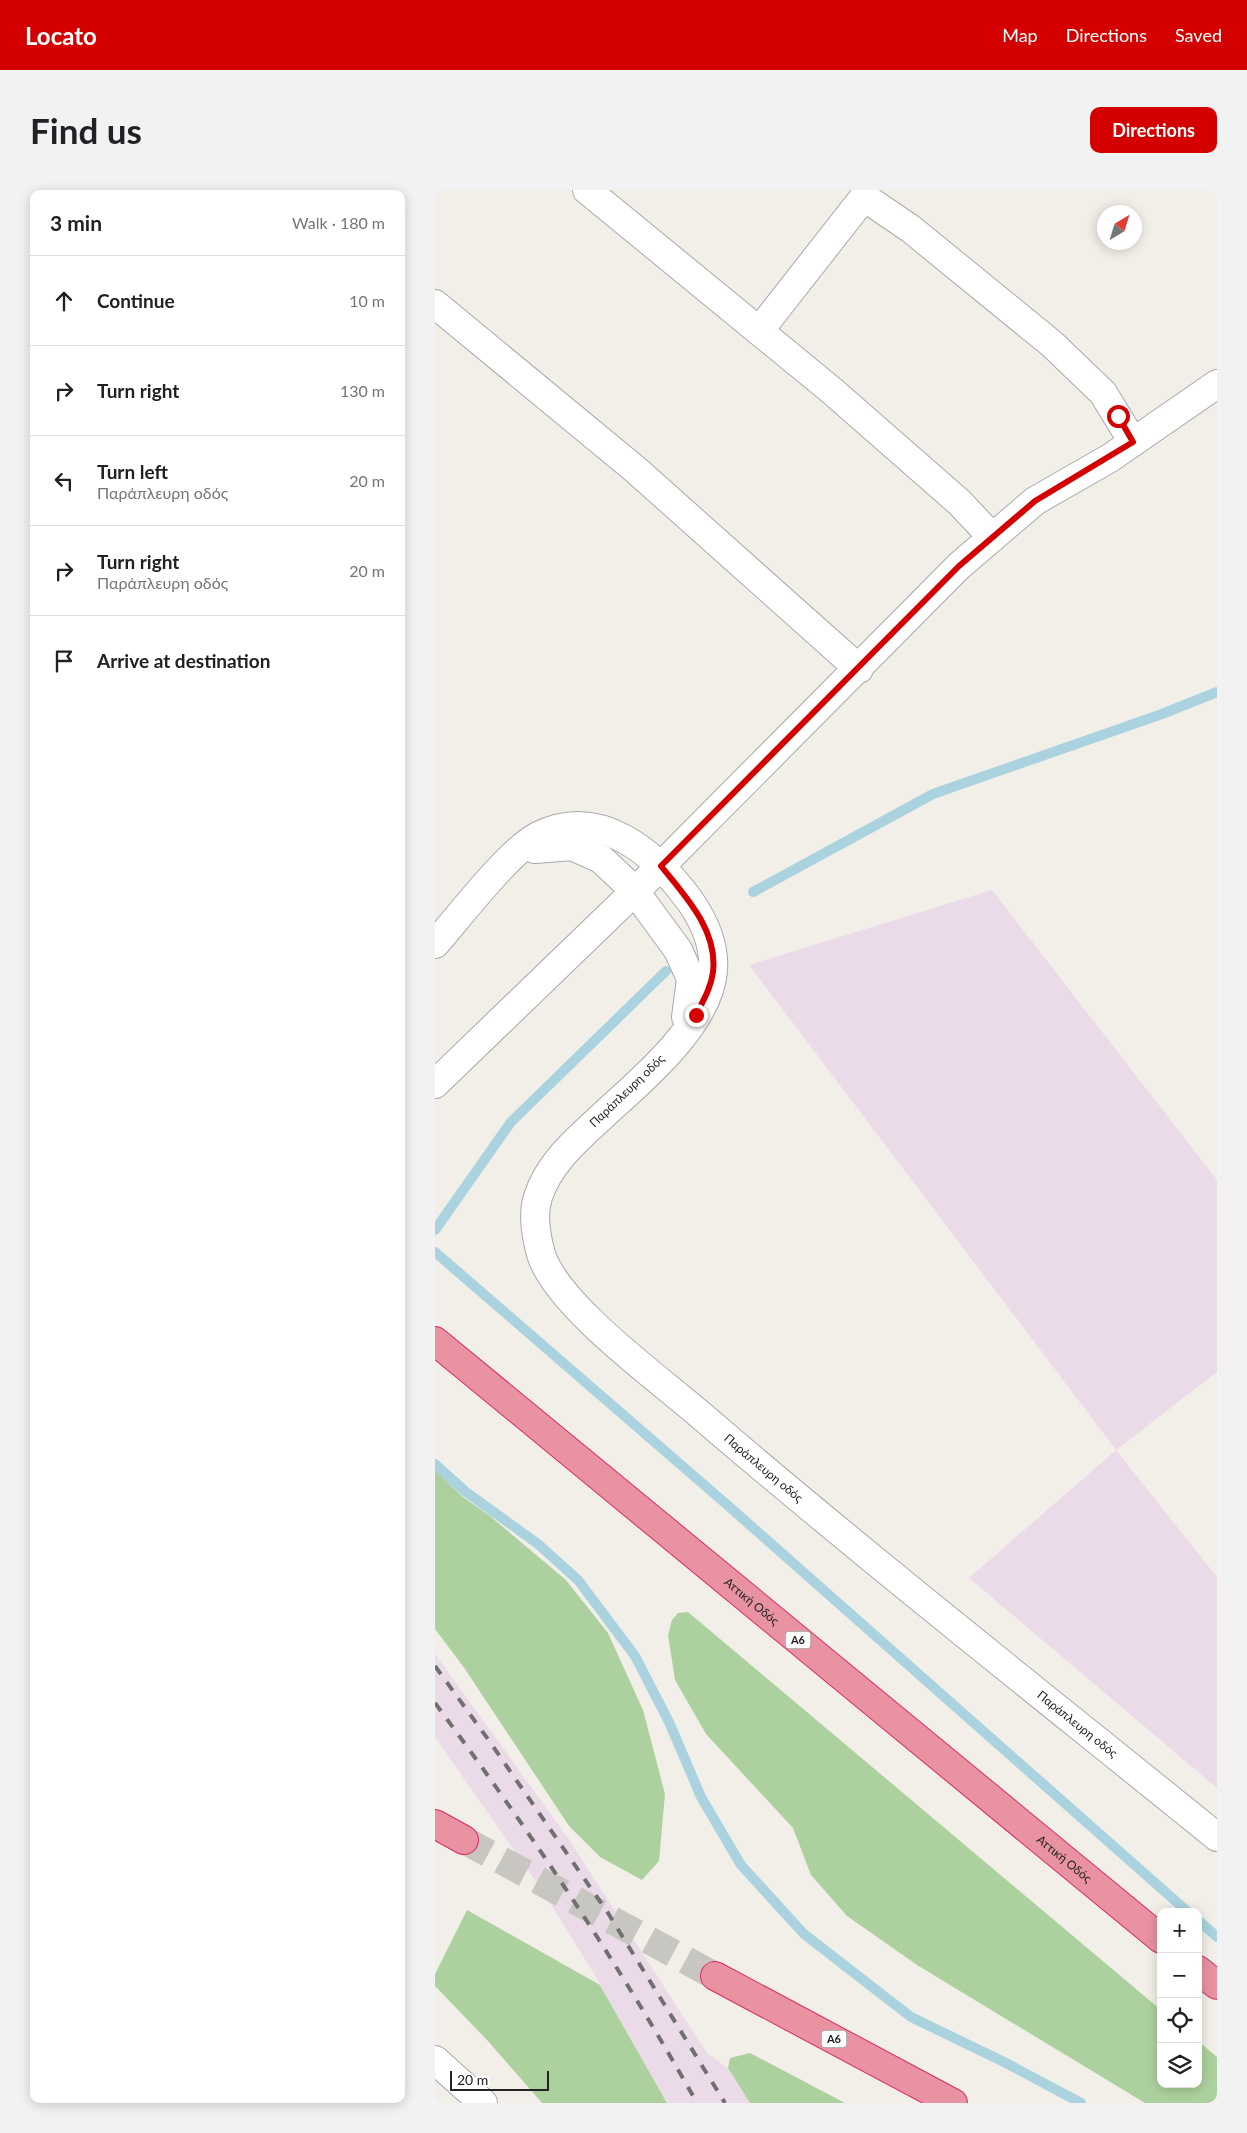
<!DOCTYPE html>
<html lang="en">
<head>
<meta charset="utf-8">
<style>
	:root { --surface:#fff; --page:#f2f2f2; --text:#202124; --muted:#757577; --line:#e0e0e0; --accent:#d40000 }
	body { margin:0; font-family:Lato,sans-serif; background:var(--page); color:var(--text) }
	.controls { position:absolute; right:15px; bottom:15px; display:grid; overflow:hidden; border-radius:10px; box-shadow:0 2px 12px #0003 }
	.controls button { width:45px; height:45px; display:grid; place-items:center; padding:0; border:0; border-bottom:1px solid var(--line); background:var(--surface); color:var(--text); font:25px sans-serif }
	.compass { position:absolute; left:662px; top:15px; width:45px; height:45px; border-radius:50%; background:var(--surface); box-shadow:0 2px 12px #0003; rotate:38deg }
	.scale { position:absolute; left:15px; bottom:12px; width:99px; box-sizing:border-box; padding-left:5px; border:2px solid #222; border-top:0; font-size:14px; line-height:18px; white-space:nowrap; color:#222; -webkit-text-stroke:4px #fff; paint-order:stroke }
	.stop { position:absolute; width:15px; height:15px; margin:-11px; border:4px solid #d40000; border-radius:50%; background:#fff }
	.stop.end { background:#d40000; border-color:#fff; box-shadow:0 1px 5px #0008 }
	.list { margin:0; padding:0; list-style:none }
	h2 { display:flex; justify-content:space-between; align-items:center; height:65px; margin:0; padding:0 20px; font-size:21px }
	h2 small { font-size:16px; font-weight:400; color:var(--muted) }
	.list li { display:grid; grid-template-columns:32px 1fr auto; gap:15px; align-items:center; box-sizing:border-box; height:90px; padding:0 20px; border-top:1px solid var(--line) }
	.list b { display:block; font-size:19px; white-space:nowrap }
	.list p { margin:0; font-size:16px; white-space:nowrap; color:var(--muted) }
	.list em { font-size:16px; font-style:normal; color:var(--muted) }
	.icon { flex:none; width:28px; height:28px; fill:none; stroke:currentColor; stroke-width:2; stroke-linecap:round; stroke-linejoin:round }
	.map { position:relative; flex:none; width:782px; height:1913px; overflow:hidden; border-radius:10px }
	header { display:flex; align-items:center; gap:30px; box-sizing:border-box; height:70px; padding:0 25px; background:var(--accent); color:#fff }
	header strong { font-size:24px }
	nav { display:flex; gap:28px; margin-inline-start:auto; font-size:18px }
	.intro { display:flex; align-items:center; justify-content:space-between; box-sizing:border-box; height:120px; padding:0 30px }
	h1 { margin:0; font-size:35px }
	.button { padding:12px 22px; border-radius:10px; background:var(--accent); color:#fff; font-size:18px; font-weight:700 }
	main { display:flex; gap:30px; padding:0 30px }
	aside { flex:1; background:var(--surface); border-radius:10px; box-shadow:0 2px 12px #0003 }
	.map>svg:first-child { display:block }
	.industrial { fill:#ebdbe8 }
	.forest { fill:#add19e }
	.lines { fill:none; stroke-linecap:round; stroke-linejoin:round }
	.stream { stroke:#aad3df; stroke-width:10 }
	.highway-tunnel { stroke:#c8c6c1; stroke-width:28; stroke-dasharray:28 14; stroke-linecap:butt }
	.minor-casing { stroke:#a9a9a9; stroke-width:30 }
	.highway-casing { stroke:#dc2a67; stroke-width:30 }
	.minor { stroke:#fff; stroke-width:28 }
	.highway { stroke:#e892a2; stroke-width:28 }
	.rail { stroke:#707070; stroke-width:4; stroke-dasharray:10 10; stroke-linecap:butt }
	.route { stroke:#d40000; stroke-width:6 }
	.labels { text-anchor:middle; stroke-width:4; stroke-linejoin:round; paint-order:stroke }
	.shield { fill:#fff; stroke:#646464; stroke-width:1 }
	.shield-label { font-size:11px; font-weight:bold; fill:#222 }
	.street-label { font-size:12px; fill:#222; stroke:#fff }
</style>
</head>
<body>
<header>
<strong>Locato</strong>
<nav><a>Map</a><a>Directions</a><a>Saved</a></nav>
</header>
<div class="intro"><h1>Find us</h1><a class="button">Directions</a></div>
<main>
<aside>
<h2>3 min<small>Walk · 180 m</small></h2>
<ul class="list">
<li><svg class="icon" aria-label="ahead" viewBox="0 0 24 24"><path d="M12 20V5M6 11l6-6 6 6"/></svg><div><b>Continue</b></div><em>10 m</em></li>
<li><svg class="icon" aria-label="right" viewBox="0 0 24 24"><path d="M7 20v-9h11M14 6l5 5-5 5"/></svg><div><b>Turn right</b></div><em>130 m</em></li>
<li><svg class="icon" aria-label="left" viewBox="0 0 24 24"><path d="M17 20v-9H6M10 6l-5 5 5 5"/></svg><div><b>Turn left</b><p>Παράπλευρη οδός</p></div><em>20 m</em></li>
<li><svg class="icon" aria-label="right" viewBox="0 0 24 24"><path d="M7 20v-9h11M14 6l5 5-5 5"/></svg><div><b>Turn right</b><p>Παράπλευρη οδός</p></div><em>20 m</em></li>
<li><svg class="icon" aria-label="arrive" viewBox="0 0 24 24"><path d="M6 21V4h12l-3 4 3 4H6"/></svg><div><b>Arrive at destination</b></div></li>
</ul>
</aside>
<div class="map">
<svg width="782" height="1913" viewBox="0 0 782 1913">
	<rect width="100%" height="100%" fill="#f2efe9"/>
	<path class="industrial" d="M557,700l225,290v192l-101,78 101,127v211l-248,-210 147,-128 -367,-485z
		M0,1464l133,184 139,215 21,15 22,35h-83l-71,-126 -51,-82 -110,-158z"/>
	<path class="forest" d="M0,1280l28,27 27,19 76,64 42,53 35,77 22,84 -6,67 -17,19 -42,-23 -31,-31 -104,-157 -30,-40z
		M253,1422l473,398v74h37v-43l19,16v46h-72l-228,-138 -70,-49 -36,-41 -18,-47 -87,-94 -31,-54 -7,-45 4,-15 6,-7z
		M32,1720l133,75 67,118h-125l-55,-63 -52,-54v-12z
		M315,1863l93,49 2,1h-95l-22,-35 2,-10z"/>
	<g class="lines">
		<path class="stream" d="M318,702l180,-98 229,-80 55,-22
			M0,1040l76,-108 155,-151
			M0,1062l290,251 463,409
			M0,1274l31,28 72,52 40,36 57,76 34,66 32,75 40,68 63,69 107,83 93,45 77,41
			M763,1730l19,17"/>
		<path class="highway-tunnel" d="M29,1650l251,136"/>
		<g class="minor-casing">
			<g id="minor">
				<path d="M152,0l244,200 128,112 33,35"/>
				<path d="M0,114l201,166 223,199"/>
				<path d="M324,141l105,-134 47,32 141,115 51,49 30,49"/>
				<path d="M100,659l37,-3 29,13 33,31 44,60 13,29 -5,38"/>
				<path id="s1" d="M0,754c24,-27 73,-92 103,-108 62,-31 117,17 152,65 14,20 25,45 23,70 -4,51 -66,105 -102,137 -27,26 -61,51 -73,89 -6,18 -2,39 3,57 15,50 114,122 156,158 170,146 346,284 520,425"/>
				<path d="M0,894l226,-218 298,-300 76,-65 75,-43 107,-74"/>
				<path d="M0,1870l48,43"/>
			</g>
		</g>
		<g class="highway-casing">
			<g id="highway">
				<path id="s2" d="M0,1151l726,598"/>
				<path d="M0,1634l29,16"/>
				<path d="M763,1780l19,15"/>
				<path d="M280,1786l238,127"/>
			</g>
		</g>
		<use href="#minor" class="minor"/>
		<use href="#highway" class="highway"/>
		<path class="rail" d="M0,1476l55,76 118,171 117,190
			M0,1513c95,128 184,261 262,400"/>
	</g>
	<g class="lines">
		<path class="route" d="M261,825c7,-14 15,-27 17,-43 5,-42 -28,-76 -52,-106l298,-300 76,-65 98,-59 -15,-26"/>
	</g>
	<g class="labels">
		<g class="shield">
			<rect x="350.5" y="1441.5" width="25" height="17" rx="4"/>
			<rect x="386.5" y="1840.5" width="25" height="17" rx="4"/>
		</g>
		<g class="shield-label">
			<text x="363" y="1454">Α6</text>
			<text x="399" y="1853">Α6</text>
		</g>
		<g class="street-label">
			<text transform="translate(192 901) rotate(-44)" y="4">Παράπλευρη οδός</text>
			<text dy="4" stroke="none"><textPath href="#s1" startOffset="1066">Παράπλευρη οδός</textPath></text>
			<text dy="4" stroke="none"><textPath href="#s2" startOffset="410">Αττική Οδός</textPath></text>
			<text dy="4" stroke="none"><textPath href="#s1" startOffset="1471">Παράπλευρη οδός</textPath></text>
			<text dy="4" stroke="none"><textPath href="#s2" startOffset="815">Αττική Οδός</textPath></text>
		</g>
	</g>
</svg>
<div class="controls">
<button>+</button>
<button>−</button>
<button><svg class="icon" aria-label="locate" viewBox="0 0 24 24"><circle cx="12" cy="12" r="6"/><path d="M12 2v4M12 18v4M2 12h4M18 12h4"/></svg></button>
<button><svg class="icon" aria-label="layers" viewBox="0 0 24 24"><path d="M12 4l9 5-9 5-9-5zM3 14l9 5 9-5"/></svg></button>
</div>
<svg class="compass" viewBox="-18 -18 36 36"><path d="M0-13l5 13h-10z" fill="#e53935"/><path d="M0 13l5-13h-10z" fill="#757577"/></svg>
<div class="scale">20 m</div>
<div class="stop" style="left:683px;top:226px"></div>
<div class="stop end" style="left:261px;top:825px"></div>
</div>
</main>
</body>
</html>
